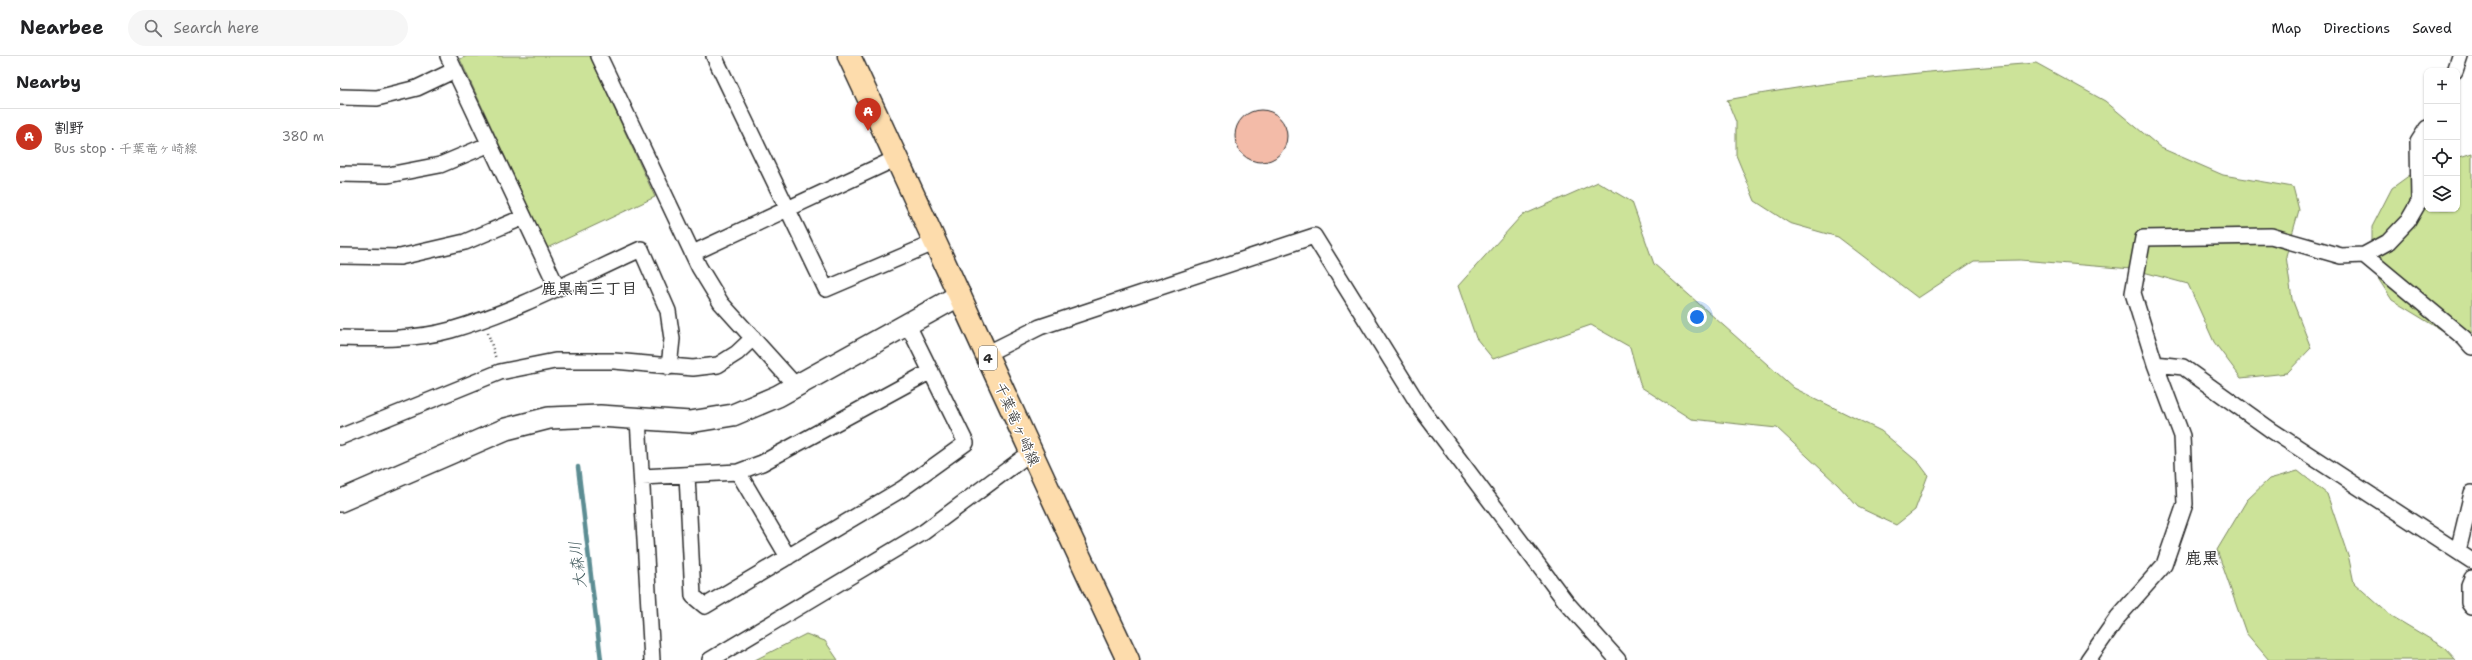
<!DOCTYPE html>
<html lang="en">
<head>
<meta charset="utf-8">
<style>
	:root { --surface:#fff; --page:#f6f6f6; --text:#202124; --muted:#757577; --line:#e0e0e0; --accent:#c8321e }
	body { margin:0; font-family:"Shantell Sans","Klee One",sans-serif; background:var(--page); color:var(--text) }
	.controls { position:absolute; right:12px; top:12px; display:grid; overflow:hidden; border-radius:8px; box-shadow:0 1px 3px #0004 }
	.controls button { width:36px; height:36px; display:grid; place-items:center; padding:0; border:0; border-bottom:1px solid var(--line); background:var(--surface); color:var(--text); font:20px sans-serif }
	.you { position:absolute; left:1357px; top:261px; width:14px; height:14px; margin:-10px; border:3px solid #fff; border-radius:50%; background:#1a73e8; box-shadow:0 0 0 6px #1a73e833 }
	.badge { display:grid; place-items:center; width:26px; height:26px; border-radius:50%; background:var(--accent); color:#fff; font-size:13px; font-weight:700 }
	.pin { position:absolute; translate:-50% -33px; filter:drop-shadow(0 1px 2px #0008) }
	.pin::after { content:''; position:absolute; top:21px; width:14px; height:12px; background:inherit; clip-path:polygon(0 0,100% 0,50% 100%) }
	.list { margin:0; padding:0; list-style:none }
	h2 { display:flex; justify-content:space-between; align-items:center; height:52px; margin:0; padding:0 16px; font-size:17px }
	h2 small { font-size:13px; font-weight:400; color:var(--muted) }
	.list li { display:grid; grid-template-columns:26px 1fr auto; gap:12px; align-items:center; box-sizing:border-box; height:56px; padding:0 16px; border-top:1px solid var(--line) }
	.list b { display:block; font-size:15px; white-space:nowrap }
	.list p { margin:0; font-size:13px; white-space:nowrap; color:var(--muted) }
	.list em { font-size:13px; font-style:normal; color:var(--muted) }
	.icon { flex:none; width:22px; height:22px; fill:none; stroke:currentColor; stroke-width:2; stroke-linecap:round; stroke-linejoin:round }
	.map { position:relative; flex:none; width:2132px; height:604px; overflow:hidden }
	header { display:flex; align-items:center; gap:24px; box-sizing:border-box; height:56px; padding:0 20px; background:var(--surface); border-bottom:1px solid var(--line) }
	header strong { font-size:19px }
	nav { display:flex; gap:22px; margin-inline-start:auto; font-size:14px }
	.search { width:280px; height:36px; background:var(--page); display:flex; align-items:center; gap:10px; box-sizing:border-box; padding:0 14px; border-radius:22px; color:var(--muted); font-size:15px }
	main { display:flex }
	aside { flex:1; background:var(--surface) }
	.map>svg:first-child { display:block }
	.green { fill:#cce399; stroke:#7c8762 }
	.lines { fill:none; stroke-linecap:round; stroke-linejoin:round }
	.stream { stroke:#5c8d93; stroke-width:4.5 }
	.building { fill:#f3bba8; stroke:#2b2b2b }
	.street-casing { stroke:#2b2b2b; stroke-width:18 }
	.secondary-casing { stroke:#2b2b2b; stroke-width:24 }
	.primary-casing { stroke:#2b2b2b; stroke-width:25 }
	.path { stroke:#2b2b2b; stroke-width:2.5; stroke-dasharray:1 3; stroke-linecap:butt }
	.street { stroke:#fff; stroke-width:15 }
	.secondary { stroke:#fff; stroke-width:21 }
	.primary { stroke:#fddcac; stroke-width:22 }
	.labels { text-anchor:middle; stroke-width:3; stroke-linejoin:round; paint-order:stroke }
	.shield { fill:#fff; stroke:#6b6b6b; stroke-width:1 }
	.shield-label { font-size:14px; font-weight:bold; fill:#2b2b2b }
	.street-label { font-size:15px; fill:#2b2b2b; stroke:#fff }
	.neighbourhood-label { font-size:16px; font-weight:bold; fill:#2b2b2b; stroke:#fff }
	.water-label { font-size:16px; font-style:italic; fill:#445c5f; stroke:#fff }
	.quarter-label { font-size:17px; font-weight:bold; fill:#2b2b2b; stroke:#fff }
</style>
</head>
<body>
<header>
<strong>Nearbee</strong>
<div class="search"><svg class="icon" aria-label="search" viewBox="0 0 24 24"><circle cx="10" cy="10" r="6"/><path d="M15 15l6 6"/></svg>Search here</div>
<nav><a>Map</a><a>Directions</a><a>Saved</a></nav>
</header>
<main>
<aside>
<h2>Nearby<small></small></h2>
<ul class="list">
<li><span class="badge">A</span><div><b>割野</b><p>Bus stop · 千葉竜ヶ崎線</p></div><em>380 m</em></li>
</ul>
</aside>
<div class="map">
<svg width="2132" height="604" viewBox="0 0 2132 604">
	<rect width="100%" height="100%" fill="#fff"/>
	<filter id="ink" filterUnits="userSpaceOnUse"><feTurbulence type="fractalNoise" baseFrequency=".025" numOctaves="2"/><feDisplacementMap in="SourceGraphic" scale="8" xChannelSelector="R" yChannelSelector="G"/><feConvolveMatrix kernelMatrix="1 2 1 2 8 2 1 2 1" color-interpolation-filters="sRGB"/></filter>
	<g filter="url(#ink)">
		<path class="green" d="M127,0h123l65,141 -108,51 -87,-189z
			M1696,7l69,38 56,47 62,27 70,12 6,23 -13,46 6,43 19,49 -24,25 -46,5 -27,-36 -26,-58 -56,-15 -112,-9 -46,1 -56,37 -80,-61 -49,-14 -34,-22 -19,-46v-33l-9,-22c102,-20 205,-29 309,-37z
			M2132,97v196l-80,-49 -20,-31v-42l20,-39 22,-16 13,-4v41h30v-51z
			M1258,126l34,20 22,62 140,124 87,43 38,32 9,12 -13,35 -19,15 -38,-18 -20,-22 -61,-57 -86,-9 -50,-32 -11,-40 -39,-22 -98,34 -17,-21 -18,-52 63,-70z
			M1958,415l29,23 22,65 5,24 36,32 55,33 11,12h-187l-23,-27 -29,-83 30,-50 22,-21z
			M466,578l19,7 13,19h-83z"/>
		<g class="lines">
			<path class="stream" d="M238,411l23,193"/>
		</g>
		<path class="building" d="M895 80a26 26 0 1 1 52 0a26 26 0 1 1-52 0Z"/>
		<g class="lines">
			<g class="street-casing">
				<path id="street" d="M108,0l109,231
					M259,0l100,211 22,36 75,83
					M374,0l112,233 110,-47
					M2115,15l5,-15
					M0,41l37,1 40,-10 38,-18
					M2087,72l-9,14 1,60 -11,19 -20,21 -24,13 -23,1 -70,-20 -128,2 -10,55 22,71 28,3 88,63 201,131
					M0,118l48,1 52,-10 50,-21
					M353,197l204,-95
					M2024,199l100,83 8,9
					M0,200l60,1 65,-15 59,-25
					M0,282c37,1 75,2 111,-8 66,-19 128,-53 190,-81l27,62 4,28 -3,28
					M646,298l54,-27 274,-91 108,174 144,192 52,58
					M298,363l14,241
					M0,381l160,-65 55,-11h59l79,7 25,-3 19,-12 16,-15
					M398,416l50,85
					M347,419l6,121 12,10 197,-117 64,-46 -59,-120
					M302,421l96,-5 24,-9 169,-92
					M2118,495l14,-58
					M2132,522l-3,7v18l3,4
					M370,604l214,-128 106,-79
					M1748,604l30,-43 46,-52 21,-61 -3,-68 -27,-72"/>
			</g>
			<g class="secondary-casing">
				<path id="secondary" d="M0,445l166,-72 43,-11 51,-2 90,6 43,-7 45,-19 182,-101"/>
			</g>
			<g class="primary-casing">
				<path id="primary" d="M509,0c94,201 184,403 279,604"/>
			</g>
			<path class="path" d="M148,277l8,26"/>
			<use href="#street" class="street"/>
			<use href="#secondary" class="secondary"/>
			<use href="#primary" class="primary"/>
		</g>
	</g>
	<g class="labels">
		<rect class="shield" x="639" y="290" width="18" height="24" rx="3"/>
		<g class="shield-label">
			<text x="648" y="307">4</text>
		</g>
		<g class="street-label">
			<text transform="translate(677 368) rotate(66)" y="5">千葉竜ヶ崎線</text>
		</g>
		<g class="neighbourhood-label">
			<text x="249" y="238">鹿黒南三丁目</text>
		</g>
		<g class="water-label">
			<text transform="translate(237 509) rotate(-97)" y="6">大森川</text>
		</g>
		<g class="quarter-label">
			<text x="1862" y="508">鹿黒</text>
		</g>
	</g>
</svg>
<div class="controls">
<button>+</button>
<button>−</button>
<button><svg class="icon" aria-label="locate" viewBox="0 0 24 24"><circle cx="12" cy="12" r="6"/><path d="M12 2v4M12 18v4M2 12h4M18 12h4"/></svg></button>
<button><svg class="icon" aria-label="layers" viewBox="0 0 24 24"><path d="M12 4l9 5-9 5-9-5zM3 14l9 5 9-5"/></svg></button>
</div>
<div class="you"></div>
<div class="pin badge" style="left:528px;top:75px">A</div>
</div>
</main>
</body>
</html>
